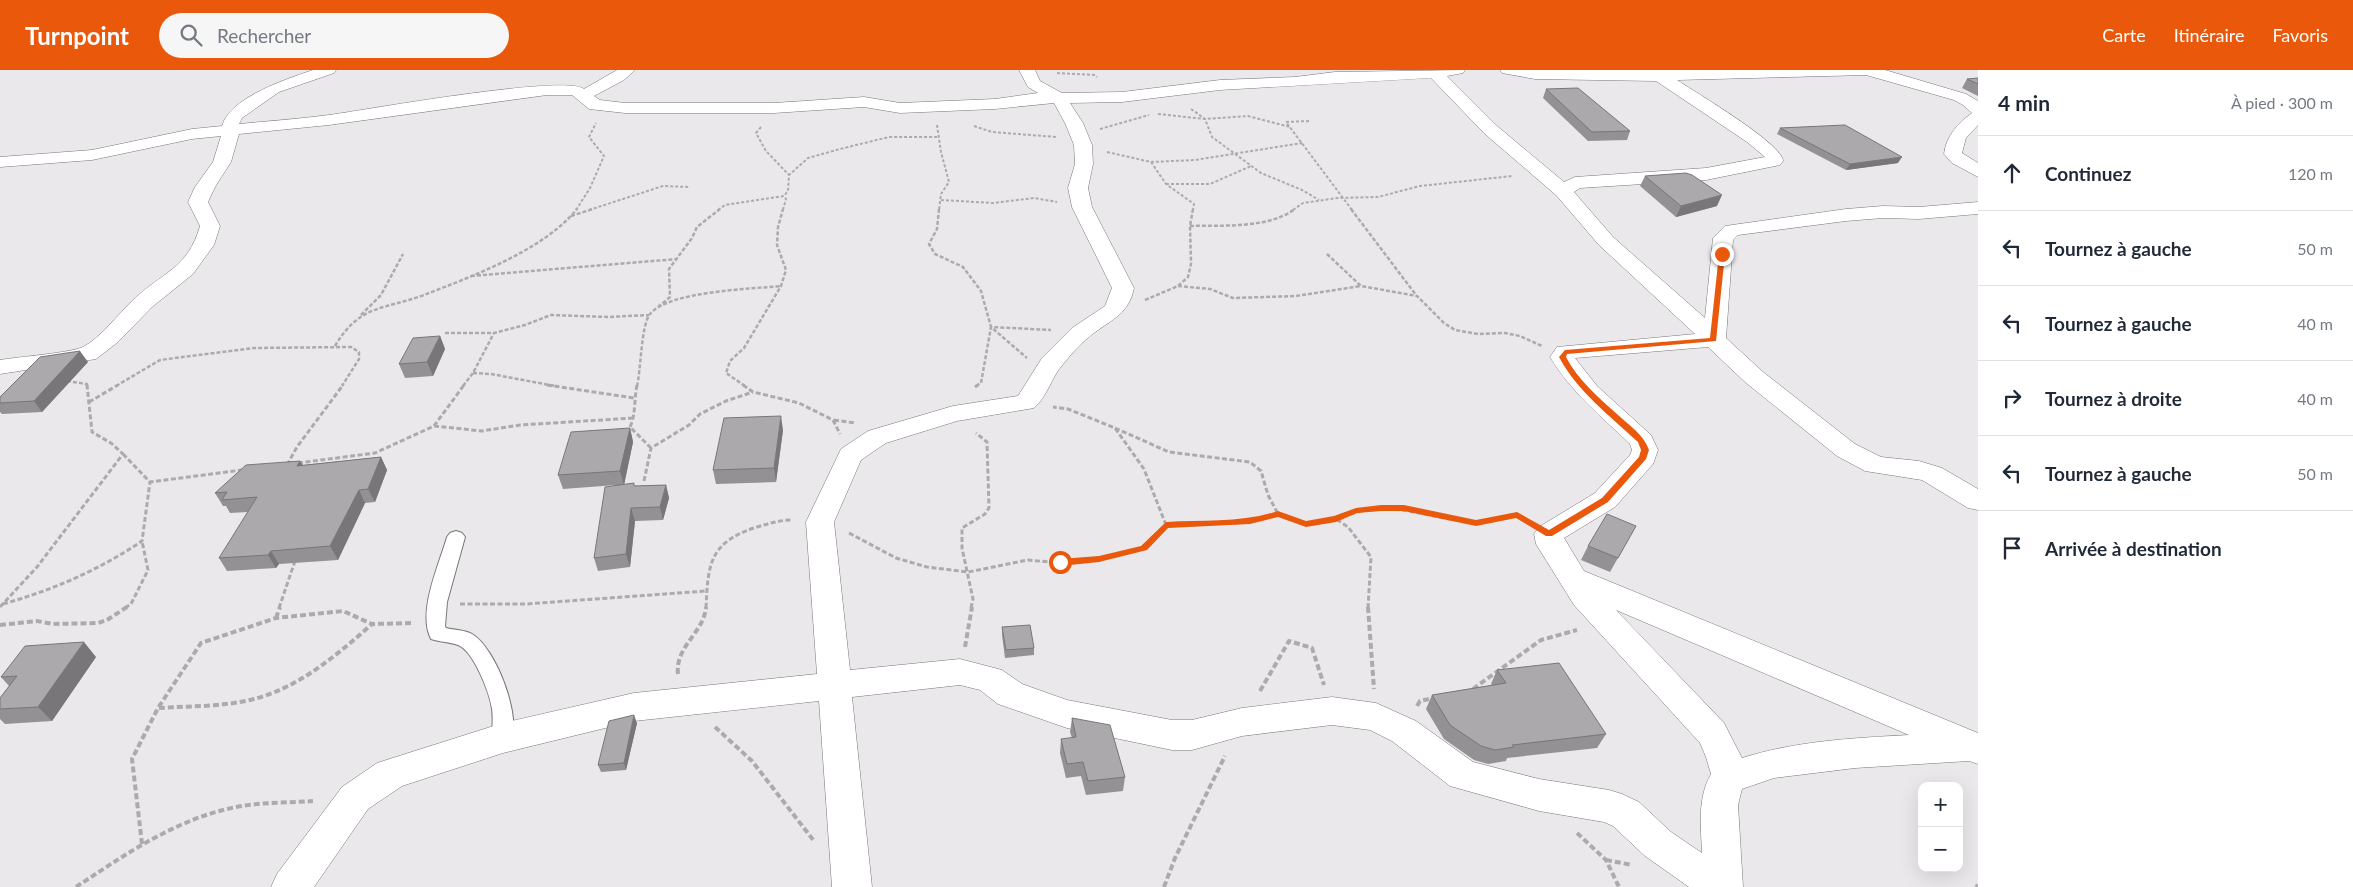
<!DOCTYPE html>
<html lang="fr">
<head>
<meta charset="utf-8">
<style>
	:root { --surface:#fff; --page:#f6f6f7; --text:#1f2937; --muted:#747a83; --line:#e0e1e3; --accent:#ea580c }
	body { margin:0; font-family:Lato,sans-serif; background:var(--page); color:var(--text) }
	.controls { position:absolute; right:15px; bottom:15px; display:grid; overflow:hidden; border-radius:10px; box-shadow:0 5px 20px #0002 }
	.controls button { width:45px; height:45px; display:grid; place-items:center; padding:0; border:0; border-bottom:1px solid var(--line); background:var(--surface); color:var(--text); font:25px sans-serif }
	.stop { position:absolute; width:15px; height:15px; margin:-11px; border:4px solid #ea580c; border-radius:50%; background:#fff }
	.stop.end { background:#ea580c; border-color:#fff; box-shadow:0 1px 5px #0008 }
	.list { margin:0; padding:0; list-style:none }
	h2 { display:flex; justify-content:space-between; align-items:center; height:65px; margin:0; padding:0 20px; font-size:21px }
	h2 small { font-size:16px; font-weight:400; color:var(--muted) }
	.list li { display:grid; grid-template-columns:32px 1fr auto; gap:15px; align-items:center; box-sizing:border-box; height:75px; padding:0 20px; border-top:1px solid var(--line) }
	.list b { display:block; font-size:19px; white-space:nowrap }
	.list em { font-size:16px; font-style:normal; color:var(--muted) }
	.icon { flex:none; width:28px; height:28px; fill:none; stroke:currentColor; stroke-width:2; stroke-linecap:round; stroke-linejoin:round }
	.map { position:relative; flex:none; width:1978px; height:817px; overflow:hidden }
	header { display:flex; align-items:center; gap:30px; box-sizing:border-box; height:70px; padding:0 25px; background:var(--accent); color:#fff }
	header strong { font-size:24px }
	nav { display:flex; gap:28px; margin-inline-start:auto; font-size:18px }
	.search { width:350px; height:45px; background:var(--page); display:flex; align-items:center; gap:12px; box-sizing:border-box; padding:0 18px; border-radius:28px; color:var(--muted); font-size:19px }
	main { display:flex }
	aside { flex:1; background:var(--surface) }
	.map>svg:first-child { display:block }
	.lines { fill:none; stroke-linecap:round; stroke-linejoin:round }
	.service-casing { stroke:#787679; stroke-width:2 }
	.minor-casing { stroke:#787679; stroke-width:1 }
	.path-far3 { stroke:#adaaae; stroke-width:2; stroke-dasharray:3 2; stroke-linecap:butt }
	.path-far2 { stroke:#adaaae; stroke-width:2.5; stroke-dasharray:4 2; stroke-linecap:butt }
	.path-far1 { stroke:#adaaae; stroke-width:3; stroke-dasharray:5 2.5; stroke-linecap:butt }
	.path { stroke:#adaaae; stroke-width:4; stroke-dasharray:6 3; stroke-linecap:butt }
	.service { fill:#fff; fill-rule:evenodd }
	.minor { fill:#fff; fill-rule:evenodd }
	.wall { fill:#939194 }
	.shaded-wall { fill:#787678 }
	.building { fill:#aba9ac; stroke:#787678 }
	.route { fill:#ea580c }
</style>
</head>
<body>
<header>
<strong>Turnpoint</strong>
<div class="search"><svg class="icon" aria-label="search" viewBox="0 0 24 24"><circle cx="10" cy="10" r="6"/><path d="M15 15l6 6"/></svg>Rechercher</div>
<nav><a>Carte</a><a>Itinéraire</a><a>Favoris</a></nav>
</header>
<main>
<div class="map">
<svg width="1978" height="817" viewBox="0 0 1978 817">
	<rect width="100%" height="100%" fill="#ebe8ec"/>
	<g class="lines">
		<g class="service-casing">
			<path id="service" d="M456,461l6,2 3,4 -18,65 -2,24 1,2c8,2 19,2 26,6 24,14 51,85 38,110l-7,3 -7,-3c-6,-11 -2,-23 -4,-35 -2,-15 -18,-58 -34,-64 -8,-3 -18,-3 -27,-6 -14,-27 8,-74 16,-102l3,-4z"/>
		</g>
		<g class="minor-casing">
			<path id="minor" d="M313,0h23l-2,3 -55,19 -37,26 -3,6c30,-3 60,-5 90,-9 37,-5 236,-41 255,-26l33,-19h18l-11,10 -30,16 6,4 25,3h149l90,-6 36,6 95,-4 43,-6 -10,-6 -9,-17h16l5,11 22,12 60,-1 98,-12 75,-3 40,-5 130,-2 -2,3 -16,3 50,50 67,56 11,-5 131,-9 59,-11 -18,-15 -91,-61 -121,-2 -33,-6 -2,-3h385l81,24 12,7v24l-12,13 -4,15 16,10v14l-26,-14 -8,-9c2,-18 14,-31 28,-41l-9,-8 -9,-5 -88,-25 -189,5c18,12 106,64 106,81l-3,4 -74,15 -126,8 -6,4 39,45 92,81 8,-80 12,-12 121,-17 37,-3 36,1 59,-5v12l-59,5 -36,-1 -37,3 -108,14 -5,5 -7,98 37,34 92,72 26,13 38,4 23,7 36,21v21l-10,-2 -46,-28 -57,-9 -28,-15 -92,-74 -37,-35 -133,11 22,28 54,49 7,15 -5,14 -38,43 -51,31 20,33 394,162v31l-9,-3 -114,7 -81,10 -32,11 -4,16 5,82h-54l-44,-31 -32,-30 -9,-4 -65,-11 -89,-25 -58,-45 -22,-11 -38,-5 -90,11 -50,14h-20l-105,-22 -69,-24 -18,-14 -20,-5 -108,12 20,190h-40l-13,-186 -185,20 -131,32 -101,33 -34,23 -54,78h-43l6,-13 65,-87 35,-24 126,-40 131,-30 183,-19 -11,-152 35,-73 27,-18 85,-25 65,-10 24,-38 30,-30 33,-22 7,-18 -40,-81 -4,-19 7,-24 -1,-19 -9,-22 -11,-20 -59,6 -95,4 -36,-6 -90,6h-149l-36,-4 -17,-14h-25l-218,30 -90,9 -8,28 -16,25 -7,15 12,24 -6,19 -21,29 -41,33 -34,35 -22,17 -96,15v-14c17,-3 70,-7 83,-13 19,-10 34,-32 50,-47 28,-27 55,-31 67,-74l-12,-24 7,-15 18,-25 8,-26 -29,3 -100,21 -92,7v-10l92,-7 100,-21 30,-3c8,-29 65,-47 91,-56zM1431,8l54,56 71,61 43,50 96,89 -138,13 -7,10c21,35 51,59 80,87l2,6 -2,5 -35,38 -56,34 -5,7 2,10 38,61 126,138 6,14 5,17c-14,25 -10,52 -9,79l-31,-21 -32,-30 -17,-8 -13,-4 -70,-11 -66,-17 -57,-41 -40,-18 -44,-6 -90,11 -50,12h-20l-105,-20 -45,-16 -20,-14 -42,-11 -110,11 -16,-148 27,-62 25,-17 71,-22 77,-13c14,-12 17,-31 30,-45 9,-11 19,-22 30,-30 19,-14 35,-20 40,-45l-42,-81 -4,-19 5,-24 -1,-19 -9,-22 -13,-20 52,-1 98,-12zM1616,540l293,125c-56,3 -113,6 -167,23l-18,-35z"/>
		</g>
		<path class="path-far3" d="M1057,3l38,2 2,2
			M1191,39l14,10 7,18 49,36 41,17 17,10
			M1158,44l47,5 43,-3 42,11
			M1309,51l-23,1 66,88
			M937,55l4,27 8,30 -8,12 -2,16
			M974,56l18,6 64,5
			M761,57l-5,6 10,18 23,24
			M1100,59l49,-14
			M1107,82l44,10 44,-2 107,-17
			M1151,92l15,22 28,20 -1,6
			M1166,114h44l41,-18
			M941,130l52,3 41,-5 23,4
			M576,140l14,-22 14,-32 -15,-19 7,-14
			M589,140l74,-24 26,1
			M718,140l7,-5 59,-9 4,-5 1,-16 19,-17 32,-9 49,-12h49
			M783,140l3,-11 -2,-3
			M1293,140l10,-7 34,-5 41,-1 42,-11 92,-10"/>
		<path class="path-far2" d="M939,139l-2,20 -8,15 6,10 28,13 18,24 10,36 36,31
			M1351,139l65,86
			M571,146l22,-7
			M1190,156c32,-1 78,3 105,-17
			M1327,184l34,32 56,10 27,27 11,7 23,4 27,-1 15,3 22,10
			M471,206l206,-17
			M1178,216l32,3 23,9 63,-2 65,-10
			M1145,230l33,-14 10,-9 3,-13 -1,-38 3,-17
			M658,237l12,-10 -1,-28 23,-31 5,-11 23,-18
			M361,245l20,-20 22,-41
			M445,263h49l31,-8 26,-10 57,2 41,-2
			M335,276c25,-42 48,-36 89,-51 49,-19 120,-45 153,-86
			M473,303l18,1 64,12
			M67,311l20,3v2
			M116,316l44,-26 94,-12 97,-1 8,5v7l-17,27
			M463,316l10,-13 21,-40
			M637,316c4,-16 4,-61 13,-72 19,-23 101,-25 131,-28
			M745,316l-19,-13 4,-12 14,-13 37,-62 5,-16 -9,-25 1,-18 5,-18
			M976,316l5,-3 10,-56 60,3"/>
		<path class="path-far1" d="M547,315l87,13
			M637,315c-3,14 -1,29 -7,42l21,21
			M743,315l10,7 46,11 34,17 7,14
			M975,317l3,-2
			M89,332l29,-17
			M834,350l21,3
			M434,356l48,5 38,-6 114,-7
			M1115,358l54,24 81,10 11,9 7,24 10,19 28,10 30,-5 12,8 23,30 -3,51
			M123,384l27,28 92,-12
			M298,393l77,-10 59,-27 30,-41
			M287,395l10,-18 46,-62
			M644,411l7,-33 38,-23 11,-11 26,-13 27,-9
			M1336,449c56,-23 85,0 139,3 14,1 28,-4 42,-7l10,6
			M1166,455l72,-2 40,-9
			M849,463l47,25 31,9 41,5 60,-12 32,3 39,-4 45,-11 22,-23 -22,-56 -29,-41 -47,-19 -15,-2
			M3,534c50,-14 96,-34 139,-63l8,-59
			M460,534h66l180,-13
			M0,537l37,-40 86,-113 -12,-11 -19,-11 -5,-47
			M125,538l6,-4 17,-34 -6,-29
			M279,538l16,-47
			M706,538c2,-43 3,-65 48,-80 13,-4 25,-8 38,-8
			M971,538l2,-9 -11,-51v-20l23,-14 4,-6 -2,-66 -11,-9"/>
		<path class="path" d="M1368,537l6,82
			M276,548l4,-11
			M0,555l37,-4 16,3 45,-1 9,-3 20,-13
			M965,577l7,-40
			M678,604c-3,-28 26,-41 28,-67
			M1473,619l68,-49 36,-10
			M1260,621l29,-50 23,7 12,37
			M1417,636l3,-5 13,-3
			M159,638c31,-2 64,-1 95,-9 46,-12 83,-44 118,-75
			M715,657l37,34 62,80
			M1577,763l29,27 13,27
			M142,774l-10,-85 26,-51 43,-65 75,-25 67,-7 29,13 41,-1
			M1606,790l26,5
			M76,817c50,-33 100,-68 160,-80 26,-5 52,-4 77,-6
			M1164,817l11,-29 50,-102
			M1976,817l2,-2"/>
		<use href="#service" class="service"/>
		<use href="#minor" class="minor"/>
	</g>
	<path class="wall" d="M1978,8v18l-16,-8 5,-9z
		M1546,19l84,42 -3,9 -39,1 -45,-43z
		M1780,58l118,35 -52,7 -69,-36z
		M1645,106l72,30 -41,11 -36,-31z
		M440,266l5,13 -12,27 -28,2 -6,-14z
		M88,292l-46,50 -40,2 -2,-2v-15z
		M630,358l3,14 -9,43 11,1 31,-1 3,13 -6,22 -28,1 -5,46 -32,4 -4,-13 22,-73 -53,4 -5,-14z
		M783,360l-7,52 -60,2 -3,-14z
		M381,387l6,13 -12,32 -10,1 -27,57 -59,4 -3,4 -49,3 -8,-13 29,-46 -18,1 -4,-7h-3l-8,-13 85,-32 3,4z
		M1636,456l-26,46 -29,-12 7,-14z
		M1002,557l32,21v7l-29,3 -3,-23z
		M96,587l-44,64 -47,3 -5,-5v-21l9,-12 -8,-9z
		M1497,600l109,64 -9,14 -90,10 -1,3 -18,3 -14,-4 -30,-21 -18,-30 6,-14 60,-10 -1,-1z
		M1072,648l53,59 -2,14 -37,4 -5,-19 -15,2 -6,-25 1,-14 11,-1 -2,-6z
		M637,653l-11,47 -25,2 -3,-7z"/>
	<path class="shaded-wall" d="M1902,87l-4,6 -52,7 4,-6z
		M1722,125l-5,11 -41,11 5,-11z
		M440,266l5,13 -12,27 -6,-14z
		M80,281l8,11 -46,50 -8,-11z
		M781,346l2,14 -7,52 -2,-14z
		M630,358l3,14 -9,43 -4,-14z
		M381,387l6,13 -12,32 -7,-13z
		M300,391l7,13 -10,-8z
		M666,415l3,13 -6,22 -3,-13z
		M359,420l6,13 -27,57 -8,-14z
		M631,438l4,13 -5,46 -4,-13z
		M271,481l8,13 -3,4 -8,-13z
		M84,572l12,15 -44,64 -14,-14z
		M634,645l3,8 -11,47 -2,-7z"/>
	<path class="building" d="M1978,8v6l-11,-5z
		M1578,18l52,43 -38,1 -46,-43z
		M1845,55l57,32 -52,7 -70,-36z
		M1686,103l6,2 30,20 -41,11 -36,-30z
		M440,266l-13,26 -28,2 14,-26z
		M80,281l-46,50 -34,2v-6l40,-40z
		M781,346l-7,52 -61,2 11,-52z
		M630,358l-10,43 -62,4 13,-43z
		M381,387l-13,32 -9,1 -29,56 -59,5 -3,4 -49,3 38,-61 -35,3 5,-8 -12,1 31,-28 54,-4 -3,5z
		M634,413v3l32,-1 -6,22 -29,1 -5,46 -32,4 11,-71z
		M1607,444l29,12 -18,32 -30,-12z
		M1030,555l4,23 -28,2 -4,-23z
		M84,572l-46,65 -38,2v-11l17,-22 -16,1 24,-31z
		M1559,593l47,71 -94,11 2,2 -19,3 -14,-4 -31,-21 -18,-30 74,-12 -9,-13z
		M634,645l-10,48 -26,2 11,-44z
		M1072,648l38,7 15,52 -37,4 -5,-19 -16,2 -6,-25 15,-2z"/>
	<path class="route" d="M1722,183l3,1 -9,87 -149,13 -1,3c12,23 33,41 52,58 12,11 26,20 31,35l-3,9 -38,43 -56,34h-6l-30,-18 -40,8 -72,-15h-23l-24,2 -21,9 -30,5 -28,-10 -28,7 -82,4 -21,22 -48,12 -39,4 -4,-4 4,-3 39,-3 42,-10 25,-24c37,-2 76,1 112,-11l28,10 28,-5 22,-8 25,-3h23l72,15 41,-8 32,18 53,-32 37,-41 2,-7 -3,-8c-28,-26 -61,-51 -79,-85l6,-7 145,-12 9,-84z"/>
</svg>
<div class="controls">
<button>+</button>
<button>−</button>
</div>
<div class="stop" style="left:1060px;top:492px"></div>
<div class="stop end" style="left:1722px;top:184px"></div>
</div>
<aside>
<h2>4 min<small>À pied · 300 m</small></h2>
<ul class="list">
<li><svg class="icon" aria-label="ahead" viewBox="0 0 24 24"><path d="M12 20V5M6 11l6-6 6 6"/></svg><div><b>Continuez</b></div><em>120 m</em></li>
<li><svg class="icon" aria-label="left" viewBox="0 0 24 24"><path d="M17 20v-9H6M10 6l-5 5 5 5"/></svg><div><b>Tournez à gauche</b></div><em>50 m</em></li>
<li><svg class="icon" aria-label="left" viewBox="0 0 24 24"><path d="M17 20v-9H6M10 6l-5 5 5 5"/></svg><div><b>Tournez à gauche</b></div><em>40 m</em></li>
<li><svg class="icon" aria-label="right" viewBox="0 0 24 24"><path d="M7 20v-9h11M14 6l5 5-5 5"/></svg><div><b>Tournez à droite</b></div><em>40 m</em></li>
<li><svg class="icon" aria-label="left" viewBox="0 0 24 24"><path d="M17 20v-9H6M10 6l-5 5 5 5"/></svg><div><b>Tournez à gauche</b></div><em>50 m</em></li>
<li><svg class="icon" aria-label="arrive" viewBox="0 0 24 24"><path d="M6 21V4h12l-3 4 3 4H6"/></svg><div><b>Arrivée à destination</b></div></li>
</ul>
</aside>
</main>
</body>
</html>
